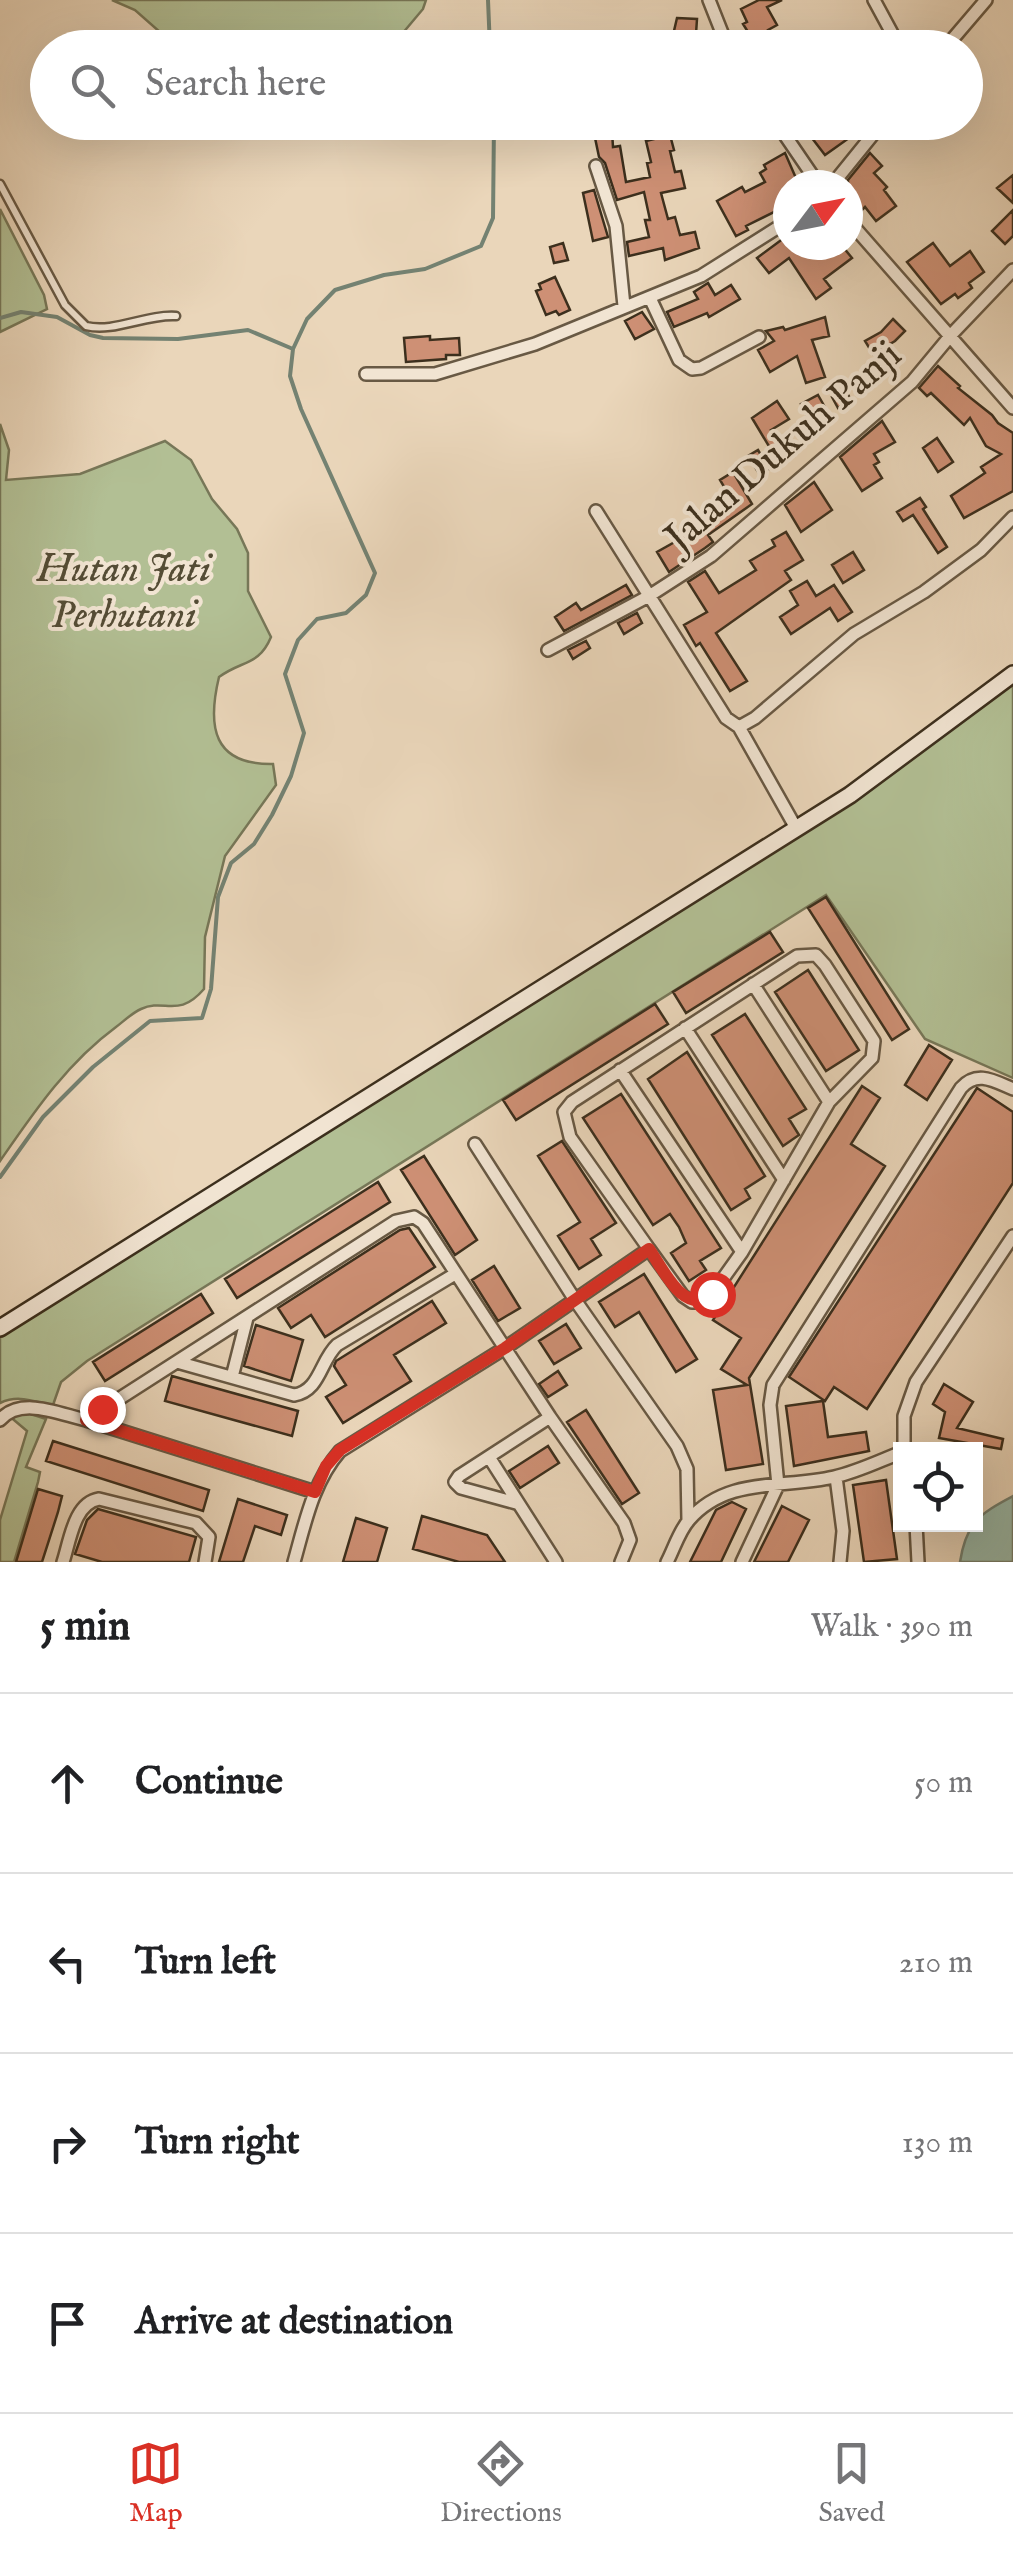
<!DOCTYPE html>
<html lang="en">
<head>
<meta charset="utf-8">
<style>
	:root { --surface:#fff; --page:#f6f6f6; --text:#202124; --muted:#757577; --line:#e0e0e0; --accent:#d93025 }
	body { margin:0; font-family:"IM FELL English",serif; background:var(--page); color:var(--text) }
	.controls { position:absolute; right:30px; bottom:30px; display:grid; overflow:hidden; border-radius:0px; box-shadow:0 10px 40px #0002 }
	.controls button { width:90px; height:90px; display:grid; place-items:center; padding:0; border:0; border-bottom:2px solid var(--line); background:var(--surface); color:var(--text); font:50px sans-serif }
	.compass { position:absolute; left:773px; top:170px; width:90px; height:90px; border-radius:50%; background:var(--surface); box-shadow:0 10px 40px #0002; rotate:58deg }
	.stop { position:absolute; width:30px; height:30px; margin:-22px; border:8px solid #d93025; border-radius:50%; background:#fff }
	.stop.end { background:#d93025; border-color:#fff; box-shadow:0 2px 10px #0008 }
	.list { margin:0; padding:0; list-style:none }
	h2 { display:flex; justify-content:space-between; align-items:center; height:130px; margin:0; padding:0 40px; font-size:42px }
	h2 small { font-size:32px; font-weight:400; color:var(--muted) }
	.list li { display:grid; grid-template-columns:65px 1fr auto; gap:30px; align-items:center; box-sizing:border-box; height:180px; padding:0 40px; border-top:2px solid var(--line) }
	.list b { display:block; font-size:38px; white-space:nowrap }
	.list em { font-size:32px; font-style:normal; color:var(--muted) }
	.icon { flex:none; width:55px; height:55px; fill:none; stroke:currentColor; stroke-width:2; stroke-linecap:round; stroke-linejoin:round }
	.map { position:relative; flex:none; width:1013px; height:1562px; overflow:hidden }
	.search { position:absolute; background:var(--surface); box-shadow:0 10px 40px #0002; left:30px; right:30px; top:30px; height:110px; display:flex; align-items:center; gap:25px; box-sizing:border-box; padding:0 35px; border-radius:55px; color:var(--muted); font-size:38px }
	.sheet { height:850px; background:var(--surface) }
	nav { display:flex; justify-content:space-around; align-items:center; box-sizing:border-box; height:140px; border-top:2px solid var(--line); background:var(--surface); font-size:28px; color:var(--muted) }
	nav a { display:grid; justify-items:center; gap:5px }
	nav .on { color:var(--accent) }
	.map>svg:first-child { display:block }
	.green { fill:#b2bf94; stroke:#777758; stroke-width:2.5 }
	.water { fill:#99baaa; stroke:#748272; stroke-width:2.5 }
	.lines { fill:none; stroke-linecap:round; stroke-linejoin:round }
	.stream { stroke:#748272; stroke-width:4 }
	.building { fill:#ce9075; stroke:#3c2f1d; stroke-width:2.5 }
	.service-casing { stroke:#685944; stroke-width:11 }
	.minor-casing { stroke:#685944; stroke-width:16 }
	.secondary-casing { stroke:#3c2f1d; stroke-width:20 }
	.service { stroke:#f1e4d2; stroke-width:6 }
	.minor { stroke:#f1e4d2; stroke-width:11 }
	.secondary { stroke:#f1e4d2; stroke-width:15 }
	.route { stroke:#d93025; stroke-width:12 }
	.labels { text-anchor:middle; stroke-width:8; stroke-linejoin:round; paint-order:stroke }
	.street-label { font-size:40px; fill:#3c2f1d; stroke:#f1e4d2 }
	.park-label { font-size:40px; font-style:italic; fill:#544c35; stroke:#f1e4d2 }
</style>
</head>
<body>
<div class="map">
<svg width="1013" height="1562" viewBox="0 0 1013 1562">
	<rect width="100%" height="100%" fill="#ead6ba"/>
	<filter id="stains"><feTurbulence type="fractalNoise" baseFrequency=".002" numOctaves="4"/><feColorMatrix values="0 0 0 0 .2 0 0 0 0 .09 0 0 0 0 .02 0 0 0 .5 -.17"/></filter>
	<radialGradient id="worn" r=".72"><stop offset=".6" stop-color="#630" stop-opacity="0"/><stop offset="1" stop-color="#630" stop-opacity=".3"/></radialGradient>
	<path class="green" d="M112,0h314l-3,9 -32,38 -213,1 -43,-38z
		M0,209l44,86 3,14 -47,23z
		M0,424l9,26 -3,30 74,-6 85,-33 26,19 21,39 25,30 11,24v38l23,46c-12,29 -29,23 -52,40 -12,50 -6,88 54,87l3,21 -51,71 -20,81 -1,52c-26,30 -39,9 -63,20 -9,4 -17,12 -25,18 -49,36 -82,85 -116,134z
		M1013,683v395l-88,-39 -99,-144 -739,466 -26,21 -8,23c-19,-3 -34,-11 -53,-2v-66l855,-536z
		M28,1413l18,6 -20,48 14,5 -2,10 -24,80h-14v-42l27,-89 -19,-16z"/>
	<path class="water" d="M1013,1496v66h-53c6,-39 19,-48 53,-66z"/>
	<g class="lines">
		<path class="stream" d="M488,0l2,48
			M0,318l21,-6 36,5 33,18 13,3 75,1 70,-9 45,19
			M0,1177l43,-60 50,-50 57,-46 52,-3 9,-29 7,-92 13,-34 23,-19 18,-29 19,-39 13,-43 -19,-59 13,-34 19,-21 29,-6 20,-18 9,-22 -74,-164 -11,-33 3,-27 14,-30 28,-29 49,-15 41,-6 56,-23 12,-28 1,-96"/>
	</g>
	<path class="building" d="M759,0h23l-15,7 10,18 -9,5 8,18h-18l-15,-24 4,-2 -6,-13z
		M677,18l20,1 -1,15 17,1 4,13h-47z
		M738,122h29l1,4 -26,9z
		M788,122h38l8,12 8,-6 7,10 -24,17 -20,-26 -9,6z
		M612,131l1,16 7,-1 6,36 24,-5 -3,-14 4,-1 -5,-21 24,-6 4,15 -4,1 5,21 6,-1 4,17 -24,5 7,26 7,-2 5,18 15,-3 4,16 -34,12 -2,-12 -34,8 -2,-14 22,-5 -4,-17h5l-6,-28 -27,8 -12,-37 -6,-6 -5,-24z
		M785,153l14,32h-11v12l-4,2 4,6 -42,21 2,4 -12,6 -19,-35 25,-14 3,5 20,-10 -5,-9 6,-4 -2,-4z
		M870,153l12,13 -8,7 13,14 -3,3 12,16 -20,15 -11,-14 -3,3 -7,-8 -7,6v-28z
		M1013,175v28l-16,-15z
		M594,190l14,47 -15,4 -10,-48z
		M1013,210v26l-8,8 -13,-13z
		M788,235v10h38l7,10 10,-8 9,11 -28,21 7,9 -15,11 -27,-41 -20,15 -12,-15z
		M563,243l5,17 -14,3 -4,-16z
		M933,243l17,23 20,-15 14,21 -15,11 3,5 -14,10 -3,-4 -14,10 -34,-42z
		M555,277l15,33 -11,5 -3,-4 -10,4 -10,-24 5,-2 -2,-5z
		M708,283l7,12 16,-10 9,14 -31,18 -2,-4 -33,14 -7,-15 31,-13 -4,-7z
		M642,312l12,17 -19,10 -10,-18z
		M825,317l4,19 -17,4 13,37 -19,6 -9,-27 -27,16 -12,-22 16,-9 -8,-10 17,-4 2,3z
		M893,319l12,12 -10,10 -22,13 -8,-13 16,-9z
		M430,336v4l29,-2 1,17h-14v4l-40,3 -2,-24z
		M938,366l22,20 -2,2 34,27 6,8 15,10v58l-49,27 -13,-22 34,-23 -4,-6 20,-13 -15,-8 -16,-28 -6,7 -33,-32 -4,3 -8,-8z
		M845,389l6,11 -13,8 -6,-11z
		M818,395l8,14 -17,10 -8,-15z
		M777,401l12,18 -18,11 9,12 -10,6 -18,-30z
		M882,421l13,21 -21,12 5,8 -5,3 8,13 -20,13 -22,-34z
		M937,438l16,24 -15,10 -15,-24z
		M758,450l11,19 -9,6 -12,-19z
		M733,472l19,32 -44,31 5,7 -8,6 -36,24 -12,-20 23,-13 -3,-6 26,-16 -2,-4 28,-18 -9,-15z
		M814,482l18,28 -31,22 -16,-27z
		M920,498l6,9 -3,2 24,38 -9,6 -25,-38 -10,6 -6,-9z
		M786,532l17,28 -18,11 6,9 -75,53 31,48 -17,10 -30,-48 -4,3 -12,-21 23,-13 -19,-30 17,-11 14,22 37,-23 -6,-9 25,-15 -3,-6z
		M853,552l11,18 -21,13 -11,-18z
		M807,581l9,15 18,-11 18,27 -14,9 -8,-13 -39,26 -11,-17 18,-12 -8,-14z
		M626,585l6,10 -68,36 -9,-14 21,-14 5,7z
		M637,613l5,10 -18,11 -6,-11z
		M586,641l4,7 -17,11 -5,-9z
		M826,897l83,132 -17,11 -84,-132z
		M770,932l13,20 -97,61 -13,-21z
		M808,970l51,80 -33,21 -51,-79z
		M655,1004l13,20 -152,96 -13,-20z
		M745,1014l61,95 -17,10 10,16 -16,11 -71,-111z
		M929,1045l23,15 -25,40 -22,-15z
		M687,1052l78,124 -20,13 5,9 -19,12 -83,-131z
		M862,1086l18,12 -29,46 34,22 -136,212 14,86 -37,6 -13,-80 34,-5 -26,-16 20,-31 -28,-18z
		M977,1088l36,24v71l-146,226 -33,-22 -9,14 -36,-24z
		M621,1094l100,154 -21,13 6,9 -17,11 -18,-28 15,-10 -7,-16 -9,-13 -17,11 -70,-107z
		M562,1141l54,82 -25,16 10,16 -22,14 -21,-33 22,-14 -42,-66z
		M424,1156l53,84 -22,15 -54,-85z
		M378,1182l12,20 -153,96 -12,-19z
		M409,1228l26,39 -110,70 -14,-22 -20,13 -13,-20 122,-78z
		M494,1266l26,42 -22,13 -26,-41z
		M644,1274l53,85 -21,13 -37,-60 -24,15 -16,-25z
		M201,1294l12,19 -108,68 -12,-19z
		M432,1301l14,22 -52,32 17,26 -68,42 -17,-26 20,-12 -12,-19 2,-5z
		M566,1324l15,24 -27,16 -15,-23z
		M256,1325l47,15 -12,41 -47,-15z
		M558,1371l9,14 -19,12 -9,-13z
		M172,1376l126,35 -6,25 -127,-35z
		M944,1384l29,18 -16,26 46,11 -2,10 -62,-11 6,-26 -12,-8z
		M823,1401l5,36 38,-5 3,19 -75,15 -8,-60z
		M586,1410l53,83 -17,11 -55,-82z
		M53,1441l156,49 -6,21 -157,-50z
		M548,1446l11,17 -39,25 -11,-17z
		M886,1480l11,79 -33,3 -11,-77z
		M38,1489l24,7 -4,16 -16,50h-26z
		M238,1499l49,16 -6,20 -26,-9 -12,36h-24z
		M732,1502l14,7 -25,53h-31l26,-52z
		M782,1506l27,14 -21,42h-34z
		M98,1509l98,28 -7,25h-87l-27,-8 12,-34z
		M422,1516l65,19 18,27h-46l-46,-13z
		M356,1518l31,10 -10,34h-34z"/>
	<g class="lines">
		<g class="service-casing">
			<path id="service" d="M0,184l65,121 21,21c28,7 60,-12 90,-10"/>
		</g>
		<g class="minor-casing">
			<path id="minor" d="M709,0l19,48
				M874,0l26,48
				M945,48l41,-48
				M776,122l43,63
				M596,166l20,60 8,80
				M832,185l51,-63
				M848,220l165,188
				M650,298l29,62 13,9 9,-1 58,-31
				M366,374h69l100,-30 166,-68 87,-55
				M596,511l130,207 13,9 16,-9 99,-84 70,-42 57,-42 32,-33
				M548,650l101,-54 62,-40 201,-174 39,-47 62,-65
				M739,727l57,101
				M753,984l76,118
				M685,1028l99,152
				M620,1070l122,182
				M475,1144l100,156 102,146 10,23 1,52
				M177,1362l117,33c26,-4 26,-34 43,-50l118,-71
				M232,1377l15,-59
				M0,1420c21,-24 59,-6 86,0
				M904,1450v-34l12,-34 97,-146
				M489,1457l67,105
				M836,1477l7,54 -3,31
				M315,1492l-229,-72 310,-199 18,-4 9,6 127,194 74,106 6,17 -9,22
				M516,1503l-55,-15 -6,-6 4,-6 91,-59
				M916,1524l2,38
				M63,1562c7,-21 11,-59 36,-63l97,24 13,14 -4,25
				M294,1562c11,-39 19,-80 46,-111l165,-103 144,-99 -79,-112 -6,-25 8,-10 225,-146 19,-1 9,10 49,76 -2,17 -43,44 -87,150 -30,42 -10,8h-10l-9,-6 -34,-47
				M667,1562c7,-13 12,-31 22,-42 38,-44 94,-31 145,-43 23,-5 45,-16 66,-24
				M742,1562l36,-77 -8,-80 3,-20 188,-297c16,-18 33,-7 52,1"/>
		</g>
		<g class="secondary-casing">
			<path id="secondary" d="M0,1328l850,-533 163,-121"/>
		</g>
		<use href="#service" class="service"/>
		<use href="#minor" class="minor"/>
		<use href="#secondary" class="secondary"/>
	</g>
	<g class="lines">
		<path class="route" d="M102,1409l-16,11 229,72 11,-26 14,-16 165,-102 144,-99c15,21 34,67 63,45"/>
	</g>
	<g class="labels">
		<g class="street-label">
			<text transform="translate(782 445) rotate(-41)" y="14">Jalan Dukuh Panji</text>
		</g>
		<g class="park-label">
			<text x="124" y="581">Hutan Jati<tspan x="124" dy="46">Perhutani</tspan></text>
		</g>
	</g>
	<rect width="100%" height="100%" filter="url(#stains)"/>
	<rect width="100%" height="100%" fill="url(#worn)"/>
</svg>
<div class="controls">
<button><svg class="icon" aria-label="locate" viewBox="0 0 24 24"><circle cx="12" cy="12" r="6"/><path d="M12 2v4M12 18v4M2 12h4M18 12h4"/></svg></button>
</div>
<svg class="compass" viewBox="-18 -18 36 36"><path d="M0-13l5 13h-10z" fill="#e53935"/><path d="M0 13l5-13h-10z" fill="#757577"/></svg>
<div class="stop" style="left:712px;top:1294px"></div>
<div class="stop end" style="left:102px;top:1409px"></div>
<div class="search"><svg class="icon" aria-label="search" viewBox="0 0 24 24"><circle cx="10" cy="10" r="6"/><path d="M15 15l6 6"/></svg>Search here</div>
</div>
<section class="sheet">
<h2>5 min<small>Walk · 390 m</small></h2>
<ul class="list">
<li><svg class="icon" aria-label="ahead" viewBox="0 0 24 24"><path d="M12 20V5M6 11l6-6 6 6"/></svg><div><b>Continue</b></div><em>50 m</em></li>
<li><svg class="icon" aria-label="left" viewBox="0 0 24 24"><path d="M17 20v-9H6M10 6l-5 5 5 5"/></svg><div><b>Turn left</b></div><em>210 m</em></li>
<li><svg class="icon" aria-label="right" viewBox="0 0 24 24"><path d="M7 20v-9h11M14 6l5 5-5 5"/></svg><div><b>Turn right</b></div><em>130 m</em></li>
<li><svg class="icon" aria-label="arrive" viewBox="0 0 24 24"><path d="M6 21V4h12l-3 4 3 4H6"/></svg><div><b>Arrive at destination</b></div></li>
</ul>
</section>
<nav>
<a class="on"><svg class="icon" aria-label="map" viewBox="0 0 24 24"><path d="M3 6l6-2 6 2 6-2v14l-6 2-6-2-6 2zM9 4v14M15 6v14"/></svg>Map</a>
<a><svg class="icon" aria-label="directions" viewBox="0 0 24 24"><path d="M12 3l9 9-9 9-9-9zM9 14v-3h6M13 9l2 2-2 2"/></svg>Directions</a>
<a><svg class="icon" aria-label="saved" viewBox="0 0 24 24"><path d="M7 4h10v16l-5-4-5 4z"/></svg>Saved</a>
</nav>
</body>
</html>
